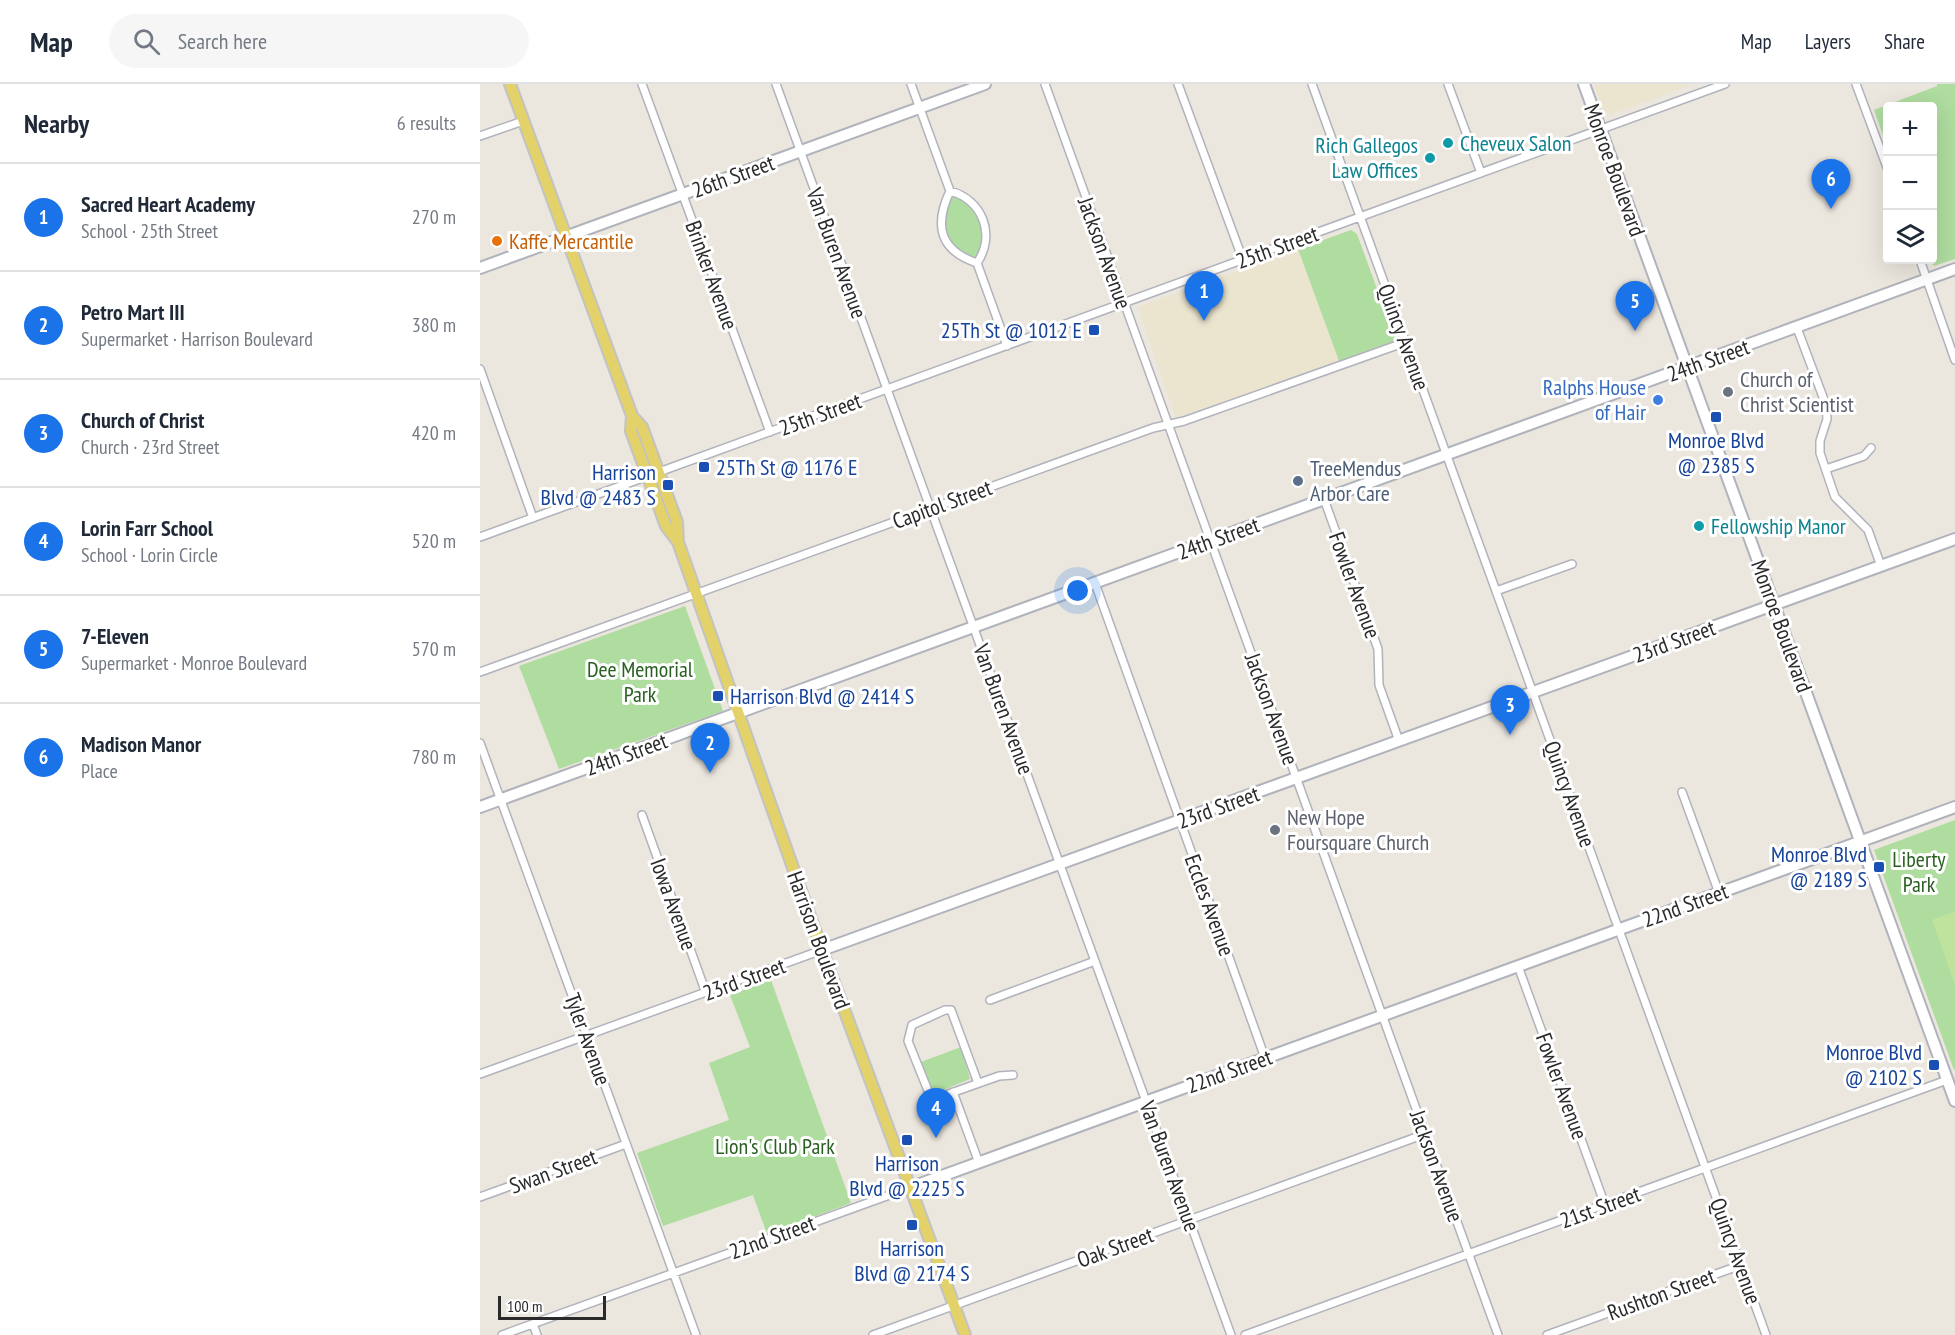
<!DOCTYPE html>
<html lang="en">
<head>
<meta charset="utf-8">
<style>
	:root { --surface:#fff; --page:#f6f6f7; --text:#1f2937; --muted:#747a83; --line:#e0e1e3; --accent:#1a73e8 }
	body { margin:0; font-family:"PT Sans Narrow",sans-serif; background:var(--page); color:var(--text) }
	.controls { position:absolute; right:18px; top:18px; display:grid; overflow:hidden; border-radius:6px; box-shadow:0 6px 24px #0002 }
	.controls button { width:54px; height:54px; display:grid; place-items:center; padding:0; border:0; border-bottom:2px solid var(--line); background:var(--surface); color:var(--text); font:30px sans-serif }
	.scale { position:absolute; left:18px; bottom:15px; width:108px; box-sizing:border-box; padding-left:6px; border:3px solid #2a2a2a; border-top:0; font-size:16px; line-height:21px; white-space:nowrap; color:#2a2a2a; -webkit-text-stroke:4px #fff; paint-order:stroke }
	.you { position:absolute; left:598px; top:507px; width:21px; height:21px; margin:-15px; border:4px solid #fff; border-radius:50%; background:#1a73e8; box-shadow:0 0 0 9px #1a73e833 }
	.badge { display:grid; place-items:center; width:39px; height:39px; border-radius:50%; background:var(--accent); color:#fff; font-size:20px; font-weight:700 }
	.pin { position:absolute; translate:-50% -50px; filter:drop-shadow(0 2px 3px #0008) }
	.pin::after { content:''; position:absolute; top:32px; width:21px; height:18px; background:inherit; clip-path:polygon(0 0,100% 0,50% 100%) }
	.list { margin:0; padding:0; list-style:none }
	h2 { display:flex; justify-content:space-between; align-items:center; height:78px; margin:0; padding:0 24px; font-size:26px }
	h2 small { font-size:20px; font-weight:400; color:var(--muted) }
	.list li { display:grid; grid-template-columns:39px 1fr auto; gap:18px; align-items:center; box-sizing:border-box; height:108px; padding:0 24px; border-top:2px solid var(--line) }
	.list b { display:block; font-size:22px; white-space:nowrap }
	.list p { margin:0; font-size:20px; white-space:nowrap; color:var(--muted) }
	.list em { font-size:20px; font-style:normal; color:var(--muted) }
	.icon { flex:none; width:33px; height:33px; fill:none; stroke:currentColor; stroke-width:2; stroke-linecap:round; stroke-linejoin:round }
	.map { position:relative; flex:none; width:1475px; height:1251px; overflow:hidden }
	header { display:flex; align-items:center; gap:36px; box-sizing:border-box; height:84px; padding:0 30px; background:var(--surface); border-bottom:2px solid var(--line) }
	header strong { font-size:28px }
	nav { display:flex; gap:33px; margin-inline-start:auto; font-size:21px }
	.search { width:420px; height:54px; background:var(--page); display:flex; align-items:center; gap:15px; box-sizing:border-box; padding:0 21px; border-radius:33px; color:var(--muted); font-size:22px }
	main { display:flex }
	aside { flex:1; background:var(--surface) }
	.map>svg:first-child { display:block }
	.education { fill:#ebe4cf }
	.green { fill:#afdc9f }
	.pitch { fill:#bfe29c }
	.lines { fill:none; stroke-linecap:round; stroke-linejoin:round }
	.street-casing { stroke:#b1b3bc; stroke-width:10 }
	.secondary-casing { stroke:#b1b3bc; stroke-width:14 }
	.primary-casing { stroke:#c3c3c3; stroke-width:14 }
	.street { stroke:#fff; stroke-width:7 }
	.secondary { stroke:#fff; stroke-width:10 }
	.primary { stroke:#e3d16a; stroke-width:10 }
	.culture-dot { fill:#0f9aa8; stroke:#fff; stroke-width:2 }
	.food-dot { fill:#e8710a; stroke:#fff; stroke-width:2 }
	.transit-dot { fill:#1a4fb4; stroke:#fff; stroke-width:2 }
	.worship-dot { fill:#6b7280; stroke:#fff; stroke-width:2 }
	.shop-dot { fill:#3f7fe0; stroke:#fff; stroke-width:2 }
	.service-dot { fill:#5c6f8a; stroke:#fff; stroke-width:2 }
	.labels { text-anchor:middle; stroke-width:6; stroke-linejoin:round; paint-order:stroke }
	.culture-label { font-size:22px; fill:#0d838f; stroke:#fff; text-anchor:start }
	.street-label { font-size:22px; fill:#2a2a2a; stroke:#fff }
	.food-label { font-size:22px; fill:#c56008; stroke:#fff; text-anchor:start }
	.transit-label { font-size:22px; fill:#164399; stroke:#fff; text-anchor:end }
	.worship-label { font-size:22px; fill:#5b616d; stroke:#fff; text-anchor:start }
	.shop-label { font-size:22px; fill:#366cbe; stroke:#fff; text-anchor:end }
	.service-label { font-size:22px; fill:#4e5e75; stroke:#fff; text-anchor:start }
	.park-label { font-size:22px; fill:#296021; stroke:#fff }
</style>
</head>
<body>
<header>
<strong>Map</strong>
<div class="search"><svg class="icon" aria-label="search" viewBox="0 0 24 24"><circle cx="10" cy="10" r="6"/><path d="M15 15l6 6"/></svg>Search here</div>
<nav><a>Map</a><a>Layers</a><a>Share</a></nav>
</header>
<main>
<aside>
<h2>Nearby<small>6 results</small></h2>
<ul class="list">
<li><span class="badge">1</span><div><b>Sacred Heart Academy</b><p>School · 25th Street</p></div><em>270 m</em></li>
<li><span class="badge">2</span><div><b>Petro Mart III</b><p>Supermarket · Harrison Boulevard</p></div><em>380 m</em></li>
<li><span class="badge">3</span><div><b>Church of Christ</b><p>Church · 23rd Street</p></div><em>420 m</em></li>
<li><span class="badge">4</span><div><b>Lorin Farr School</b><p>School · Lorin Circle</p></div><em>520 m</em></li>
<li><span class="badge">5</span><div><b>7-Eleven</b><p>Supermarket · Monroe Boulevard</p></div><em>570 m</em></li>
<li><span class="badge">6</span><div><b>Madison Manor</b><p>Place</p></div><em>780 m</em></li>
</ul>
</aside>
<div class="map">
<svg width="1475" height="1251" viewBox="0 0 1475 1251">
	<rect width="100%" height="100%" fill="#ebe6de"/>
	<path class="education" d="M1114,0h100l-83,30 -8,-4z
		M818,165l41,112 -163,57 -38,-111z"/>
	<path class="green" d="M1457,0h18v175l-21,7 -5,-6h3v-154h-44l-1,41 -13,-37 63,-24z
		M474,112c28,4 34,43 21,63 -27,-5 -41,-43 -21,-63z
		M871,146l6,4 38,104 -3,4 -53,19 -41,-112z
		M205,522l38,105 -164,58 -40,-103z
		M1475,736v249l-1,1 -80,-220z
		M291,896l80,223 -84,31 -14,-39 -90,31 -26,-73 92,-33 -20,-57 41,-16 -20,-52z
		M481,963l9,32 -32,13 -6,-2 -11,-28z"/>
	<path class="pitch" d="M1475,827v74l-23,-65z"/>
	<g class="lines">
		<g class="street-casing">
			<path id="street" d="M162,0l128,348
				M296,0l455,1251
				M431,0l39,107
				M565,0l453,1251
				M698,0l65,176
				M832,0l454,1251
				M968,0l33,89
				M1376,0l32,86
				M0,52l43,-15
				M470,107c33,9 46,44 27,72 -38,-13 -43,-38 -27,-72z
				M1440,176l35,100
				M497,179l30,83
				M1317,244l29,77 1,14 -7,22v12l15,44 33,33 13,36
				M0,285l53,149
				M1346,385l38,-13 7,-8
				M179,388l1066,-388
				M844,415l54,150 1,36 20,56
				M0,453l168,-61
				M615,499l170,475
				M1016,507l76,-27
				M0,588l673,-244 31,-7 222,-79
				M0,659l216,592
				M1202,708l37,101
				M162,731l64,178
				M1038,882l87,239
				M510,916l105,-39
				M0,990l342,-124
				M498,999l-27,-73h-6l-33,15 -4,16 23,57h6l62,-22 14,-1
				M473,1008l26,71
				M0,1113l146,-53
				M53,1240l4,11
				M22,1251l407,-147
				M393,1251l552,-201
				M765,1251l702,-255
				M1067,1251l194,-70"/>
		</g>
		<g class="secondary-casing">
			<path id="secondary" d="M1104,0l371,1017
				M0,184l505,-184
				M0,723l1475,-538
				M342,866l1133,-411
				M429,1104l1046,-381"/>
		</g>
		<g class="primary-casing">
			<path id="primary" d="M30,0l124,337
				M152,332l10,11 35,95 1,20 144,408 143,385
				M152,332l-1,15 35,95 12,16"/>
		</g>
		<use href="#street" class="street"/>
		<use href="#secondary" class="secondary"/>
		<use href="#primary" class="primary"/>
	</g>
	<g class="culture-dot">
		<circle cx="968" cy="59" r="6"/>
		<circle cx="950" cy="74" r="6"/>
		<circle cx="1219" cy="442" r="6"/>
	</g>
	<circle class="food-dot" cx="17" cy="157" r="6"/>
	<g class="transit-dot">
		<rect x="608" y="240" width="12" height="12" rx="3"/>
		<rect x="1230" y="327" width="12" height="12" rx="3"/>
		<rect x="218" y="377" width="12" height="12" rx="3"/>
		<rect x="182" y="395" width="12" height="12" rx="3"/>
		<rect x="232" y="606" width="12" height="12" rx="3"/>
		<rect x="1393" y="777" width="12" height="12" rx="3"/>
		<rect x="1448" y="975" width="12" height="12" rx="3"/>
		<rect x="421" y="1050" width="12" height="12" rx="3"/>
		<rect x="426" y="1135" width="12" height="12" rx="3"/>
	</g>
	<g class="worship-dot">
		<circle cx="1248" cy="308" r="6"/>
		<circle cx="795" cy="746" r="6"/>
	</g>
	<circle class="shop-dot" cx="1178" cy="316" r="6"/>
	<circle class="service-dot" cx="818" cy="397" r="6"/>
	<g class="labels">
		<g class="culture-label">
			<text x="980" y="67">Cheveux Salon</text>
			<text x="938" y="69" text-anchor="end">Rich Gallegos<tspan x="938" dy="25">Law Offices</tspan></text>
			<text x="1231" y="450">Fellowship Manor</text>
		</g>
		<g class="street-label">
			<text transform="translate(1135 86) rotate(70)" y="8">Monroe Boulevard</text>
			<text transform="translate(253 92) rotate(-20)" y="8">26th Street</text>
			<text transform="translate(797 163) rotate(-20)" y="8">25th Street</text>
			<text transform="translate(357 169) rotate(70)" y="8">Van Buren Avenue</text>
			<text transform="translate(625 169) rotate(70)" y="8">Jackson Avenue</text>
			<text transform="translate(232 191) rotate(70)" y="8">Brinker Avenue</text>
			<text transform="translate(924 253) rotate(70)" y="8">Quincy Avenue</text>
			<text transform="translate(1228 276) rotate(-20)" y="8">24th Street</text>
			<text transform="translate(340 330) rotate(-20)" y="8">25th Street</text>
			<text transform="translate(462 420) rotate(-20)" y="8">Capitol Street</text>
			<text transform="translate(738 454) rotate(-20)" y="8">24th Street</text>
			<text transform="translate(875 501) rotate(70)" y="8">Fowler Avenue</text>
			<text transform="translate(1302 542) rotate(70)" y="8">Monroe Boulevard</text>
			<text transform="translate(1194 557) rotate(-20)" y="8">23rd Street</text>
			<text transform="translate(524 625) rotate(70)" y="8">Van Buren Avenue</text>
			<text transform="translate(792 625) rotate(70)" y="8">Jackson Avenue</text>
			<text transform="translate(146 670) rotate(-20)" y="8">24th Street</text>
			<text transform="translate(1090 710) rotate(70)" y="8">Quincy Avenue</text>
			<text transform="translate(738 723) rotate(-20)" y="8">23rd Street</text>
			<text transform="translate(194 820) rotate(70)" y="8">Iowa Avenue</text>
			<text transform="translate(730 821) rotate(70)" y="8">Eccles Avenue</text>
			<text transform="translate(1205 821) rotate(-20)" y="8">22nd Street</text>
			<text transform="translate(339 856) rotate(70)" y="8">Harrison Boulevard</text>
			<text transform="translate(264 895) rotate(-20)" y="8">23rd Street</text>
			<text transform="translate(108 955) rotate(70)" y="8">Tyler Avenue</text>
			<text transform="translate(749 987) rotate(-20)" y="8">22nd Street</text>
			<text transform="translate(1082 1002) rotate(70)" y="8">Fowler Avenue</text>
			<text transform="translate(690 1082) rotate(70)" y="8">Van Buren Avenue</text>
			<text transform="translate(957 1082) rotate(70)" y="8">Jackson Avenue</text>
			<text transform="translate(73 1087) rotate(-20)" y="8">Swan Street</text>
			<text transform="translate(1120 1123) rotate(-20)" y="8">21st Street</text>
			<text transform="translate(292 1153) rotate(-20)" y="8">22nd Street</text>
			<text transform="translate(635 1163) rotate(-20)" y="8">Oak Street</text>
			<text transform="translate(1256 1167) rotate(70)" y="8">Quincy Avenue</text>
			<text transform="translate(1181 1210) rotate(-20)" y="8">Rushton Street</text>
		</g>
		<g class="food-label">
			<text x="29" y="165">Kaffe Mercantile</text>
		</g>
		<g class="transit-label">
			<text x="602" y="254">25Th St @ 1012 E</text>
			<text x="1236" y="364" text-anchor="middle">Monroe Blvd<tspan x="1236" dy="25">@ 2385 S</tspan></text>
			<text x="236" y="391" text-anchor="start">25Th St @ 1176 E</text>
			<text x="176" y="396">Harrison<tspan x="176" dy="25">Blvd @ 2483 S</tspan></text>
			<text x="250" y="620" text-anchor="start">Harrison Blvd @ 2414 S</text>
			<text x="1387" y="778">Monroe Blvd<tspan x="1387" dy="25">@ 2189 S</tspan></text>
			<text x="1442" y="976">Monroe Blvd<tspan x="1442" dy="25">@ 2102 S</tspan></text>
			<text x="427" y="1087" text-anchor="middle">Harrison<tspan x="427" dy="25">Blvd @ 2225 S</tspan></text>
			<text x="432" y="1172" text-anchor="middle">Harrison<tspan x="432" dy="25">Blvd @ 2174 S</tspan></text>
		</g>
		<g class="worship-label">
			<text x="1260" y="303">Church of<tspan x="1260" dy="25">Christ Scientist</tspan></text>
			<text x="807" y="741">New Hope<tspan x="807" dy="25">Foursquare Church</tspan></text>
		</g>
		<g class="shop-label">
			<text x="1166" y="311">Ralphs House<tspan x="1166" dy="25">of Hair</tspan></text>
		</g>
		<g class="service-label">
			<text x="830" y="392">TreeMendus<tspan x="830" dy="25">Arbor Care</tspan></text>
		</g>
		<g class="park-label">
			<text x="160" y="593">Dee Memorial<tspan x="160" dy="25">Park</tspan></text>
			<text x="1439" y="783">Liberty<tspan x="1439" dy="25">Park</tspan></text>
			<text x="295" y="1070">Lion's Club Park</text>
		</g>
	</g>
</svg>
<div class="controls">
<button>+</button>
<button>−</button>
<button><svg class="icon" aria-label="layers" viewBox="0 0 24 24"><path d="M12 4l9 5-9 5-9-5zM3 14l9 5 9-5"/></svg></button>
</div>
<div class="scale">100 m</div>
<div class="you"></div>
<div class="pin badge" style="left:724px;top:237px">1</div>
<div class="pin badge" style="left:230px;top:689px">2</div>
<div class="pin badge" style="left:1030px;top:651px">3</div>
<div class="pin badge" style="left:456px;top:1054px">4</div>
<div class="pin badge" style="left:1155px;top:247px">5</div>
<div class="pin badge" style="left:1351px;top:125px">6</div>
</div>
</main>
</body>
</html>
